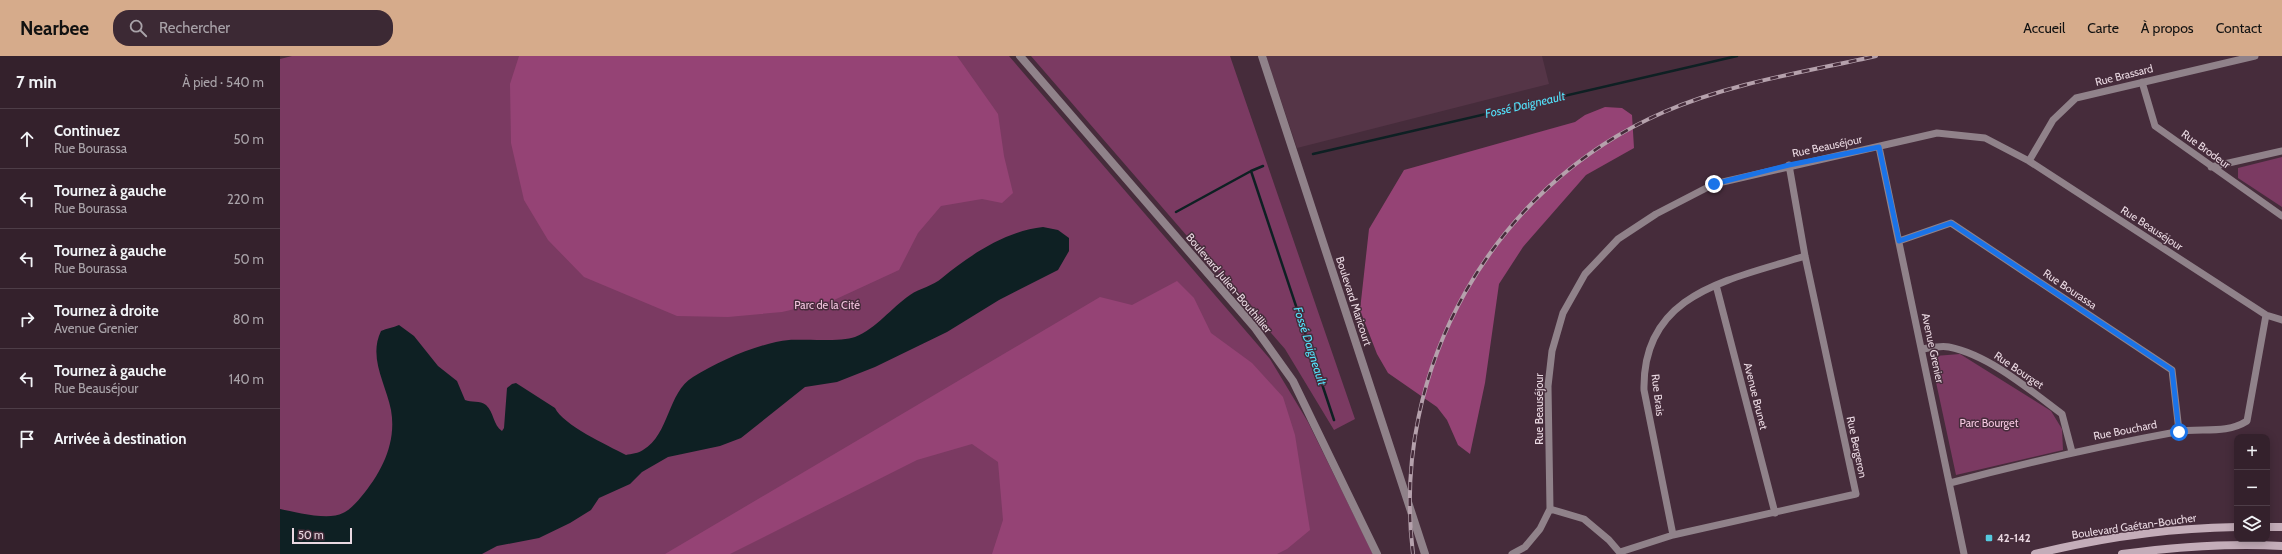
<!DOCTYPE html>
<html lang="fr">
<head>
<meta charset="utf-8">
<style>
	:root { --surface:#34212c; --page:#3c2934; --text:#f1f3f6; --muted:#a9a3a9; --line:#4e3e48; --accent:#d6ab8b }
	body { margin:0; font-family:Cabin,sans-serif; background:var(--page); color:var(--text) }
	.controls { position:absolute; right:12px; bottom:12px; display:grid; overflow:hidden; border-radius:8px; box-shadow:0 2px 10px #0003 }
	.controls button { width:36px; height:36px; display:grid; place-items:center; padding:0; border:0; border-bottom:1px solid var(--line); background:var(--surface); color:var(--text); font:20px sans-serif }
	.scale { position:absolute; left:12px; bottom:10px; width:60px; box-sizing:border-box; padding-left:4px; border:2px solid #e9d8e1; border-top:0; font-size:11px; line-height:14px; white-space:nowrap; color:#e9d8e1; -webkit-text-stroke:3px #462c3b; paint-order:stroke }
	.stop { position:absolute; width:12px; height:12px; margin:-9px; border:3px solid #1a73e8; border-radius:50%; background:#fff }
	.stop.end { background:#1a73e8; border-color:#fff; box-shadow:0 1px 4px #0008 }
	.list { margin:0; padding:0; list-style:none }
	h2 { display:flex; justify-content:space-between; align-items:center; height:52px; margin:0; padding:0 16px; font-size:17px }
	h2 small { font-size:13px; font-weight:400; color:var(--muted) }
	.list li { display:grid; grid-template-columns:26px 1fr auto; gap:12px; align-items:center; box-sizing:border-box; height:60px; padding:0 16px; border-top:1px solid var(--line) }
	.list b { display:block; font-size:15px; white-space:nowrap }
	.list p { margin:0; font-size:13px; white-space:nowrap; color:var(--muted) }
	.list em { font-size:13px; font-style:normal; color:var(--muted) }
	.icon { flex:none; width:22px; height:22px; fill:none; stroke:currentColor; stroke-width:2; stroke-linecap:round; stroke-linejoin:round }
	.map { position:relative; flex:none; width:2002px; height:498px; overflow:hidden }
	header { display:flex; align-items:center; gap:24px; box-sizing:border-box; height:56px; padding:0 20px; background:var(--accent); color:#111 }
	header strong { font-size:19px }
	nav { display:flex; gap:22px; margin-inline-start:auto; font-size:14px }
	.search { width:280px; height:36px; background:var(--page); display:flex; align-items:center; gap:10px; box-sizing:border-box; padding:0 14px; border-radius:16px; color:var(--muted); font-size:15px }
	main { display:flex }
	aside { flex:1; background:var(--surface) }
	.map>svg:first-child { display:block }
	.built { fill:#553547 }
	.green { fill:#7b3a62 }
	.forest { fill:#954375 }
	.water { fill:#0e2023 }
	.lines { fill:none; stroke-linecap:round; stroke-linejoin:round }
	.stream { stroke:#0e2023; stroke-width:2.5 }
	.minor { stroke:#90828a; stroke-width:7 }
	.tertiary { stroke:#90828a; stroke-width:8 }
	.secondary { stroke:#c4adb9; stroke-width:8 }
	.rail-casing { stroke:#b5a1ac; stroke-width:4 }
	.rail { stroke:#462c3b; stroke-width:2.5; stroke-dasharray:8; stroke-linecap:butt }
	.route { stroke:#1a73e8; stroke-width:5 }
	.poi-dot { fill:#55cadf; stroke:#462c3b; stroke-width:1.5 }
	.labels { text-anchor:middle; stroke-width:3; stroke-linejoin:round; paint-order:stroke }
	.street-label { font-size:11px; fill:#e9d8e1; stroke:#462c3b }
	.park-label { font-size:11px; fill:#f4c6df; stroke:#462c3b }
	.poi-label { font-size:11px; font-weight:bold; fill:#e9d8e1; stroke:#462c3b; text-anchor:start }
	.water-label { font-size:12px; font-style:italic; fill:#53e1fa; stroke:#462c3b }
</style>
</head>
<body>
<header>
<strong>Nearbee</strong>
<div class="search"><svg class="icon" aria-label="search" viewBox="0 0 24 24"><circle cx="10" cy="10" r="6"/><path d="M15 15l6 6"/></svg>Rechercher</div>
<nav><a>Accueil</a><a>Carte</a><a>À propos</a><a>Contact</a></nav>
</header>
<main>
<aside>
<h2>7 min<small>À pied · 540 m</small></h2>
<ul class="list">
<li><svg class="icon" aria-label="ahead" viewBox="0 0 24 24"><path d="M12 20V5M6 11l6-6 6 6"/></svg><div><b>Continuez</b><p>Rue Bourassa</p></div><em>50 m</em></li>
<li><svg class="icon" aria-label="left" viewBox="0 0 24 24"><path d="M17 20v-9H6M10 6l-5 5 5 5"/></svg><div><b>Tournez à gauche</b><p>Rue Bourassa</p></div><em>220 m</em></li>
<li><svg class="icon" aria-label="left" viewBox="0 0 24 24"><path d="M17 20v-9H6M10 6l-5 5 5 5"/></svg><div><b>Tournez à gauche</b><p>Rue Bourassa</p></div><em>50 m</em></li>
<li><svg class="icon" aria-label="right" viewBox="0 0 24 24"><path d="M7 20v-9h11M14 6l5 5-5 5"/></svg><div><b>Tournez à droite</b><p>Avenue Grenier</p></div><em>80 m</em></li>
<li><svg class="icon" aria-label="left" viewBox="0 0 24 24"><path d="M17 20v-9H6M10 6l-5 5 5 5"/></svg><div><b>Tournez à gauche</b><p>Rue Beauséjour</p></div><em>140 m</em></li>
<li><svg class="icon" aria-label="arrive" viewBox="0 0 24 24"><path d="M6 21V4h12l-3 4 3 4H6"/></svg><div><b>Arrivée à destination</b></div></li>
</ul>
</aside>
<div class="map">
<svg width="2002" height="498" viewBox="0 0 2002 498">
	<rect width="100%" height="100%" fill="#462c3b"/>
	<path class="built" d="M986,0h276l7,28 -252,64z"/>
	<path class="green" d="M12,0h717l261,303 38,63 65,132h-1093v-495z
		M751,0h199l125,363 -21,11 -49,-81z
		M2002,101v50l-44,-29v-10z
		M1680,298l91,57 11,18 1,21 -107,25 -25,-116 4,-3z"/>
	<path class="forest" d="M239,0h438l41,58 6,42 9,37 -11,10 -20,-4 -41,7 -23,27 -19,37 -65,30 -52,12 -54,5 -51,-1 -93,-39 -36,-37 -24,-40 -13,-57 -1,-59z
		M1325,51l17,1 10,7 2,33 -48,27 -63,72 -24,37 -14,99 -15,71 -12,-9 -11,-25 -10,-13 -49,-34 -11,-19 -17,-44 9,-81 35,-59 171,-48 10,-7z
		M897,225l17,17 17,35 41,30 31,34 12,38 15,95 -23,19 -10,5h-285l11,-34 -5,-58 -26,-18 -55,16 -187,94h-65l435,-257 32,8z"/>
	<path class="water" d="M763,171l15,3 11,8v13l-11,19 -59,30 -52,32 -72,35 -38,15 -32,5 -64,51 -21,8 -52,11 -26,15 -12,12 -31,14 -8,12 -21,13 -31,15 -42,8 -15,8h-202v-45c16,3 48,12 63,4 7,-3 13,-10 18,-16 20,-24 36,-54 30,-87 -5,-26 -23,-52 -10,-79 6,-3 12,-3 18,-6l15,11 24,30 19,15 8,19c6,3 15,0 21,5 8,7 7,20 16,26l2,-3 3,-40 5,-4 4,-1 39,25c8,17 52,37 71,47 5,-1 13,-2 17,-5 27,-16 24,-57 50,-73 26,-16 66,-34 96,-37 16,-1 53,2 66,-3 22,-9 36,-29 55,-42 10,-7 23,-9 32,-17 28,-23 64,-47 101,-51z"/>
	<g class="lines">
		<path class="stream" d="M1033,98l424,-98
			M983,110l-12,5 83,249
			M896,156l75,-41"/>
		<path class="minor" d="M1862,26l13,44 127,90
			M1599,91l85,407
			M1749,105l24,-41 23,-22 179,-42
			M1931,111l71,-16
			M1619,185l52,-18 221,147 7,61
			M1436,229l59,228
			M1642,293c8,-1 19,-4 27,-2 40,8 81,43 113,67l10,38
			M1670,427c75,-20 150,-37 226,-51 24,-5 49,3 71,-11l19,-106
			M1270,453l34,10 25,21 12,14
			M1393,479l-29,-145c-2,-98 86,-110 161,-134
			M1340,496l53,-17 183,-41 -51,-238 -16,-91
			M1232,498l13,-7 15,-18 10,-20 -2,-123 4,-35 11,-38 22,-39 33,-35 38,-25 58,-30 223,-51 48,5 44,23 237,154 16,5"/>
		<path class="tertiary" d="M740,0l235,272 38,53 84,173
			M982,0l163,498"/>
		<path class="secondary" d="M1987,471h15
			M1755,498c65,-16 134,-26 202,-27
			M1842,498c53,-7 106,-11 160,-8"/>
		<g class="rail-casing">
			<path id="rail" d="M1133,498c-23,-185 80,-368 251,-442 67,-29 141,-40 212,-56"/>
		</g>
		<use href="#rail" class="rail"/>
	</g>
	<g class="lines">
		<path class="route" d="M1434,128l75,-19 90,-18 20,94 52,-18 221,147 7,62"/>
	</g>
	<rect class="poi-dot" x="1705" y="478" width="8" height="8" rx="2"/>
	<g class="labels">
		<g class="street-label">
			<text transform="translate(1844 19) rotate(-14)" y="4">Rue Brassard</text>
			<text transform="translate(1547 90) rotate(-12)" y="4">Rue Beauséjour</text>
			<text transform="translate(1926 93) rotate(36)" y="4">Rue Brodeur</text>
			<text transform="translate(1872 172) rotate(33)" y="4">Rue Beauséjour</text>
			<text transform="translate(949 227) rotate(50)" y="4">Boulevard Julien-Bouthillier</text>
			<text transform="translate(1790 233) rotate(34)" y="4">Rue Bourassa</text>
			<text transform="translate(1074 245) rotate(72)" y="4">Boulevard Maricourt</text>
			<text transform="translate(1653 292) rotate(78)" y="4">Avenue Grenier</text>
			<text transform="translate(1739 314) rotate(34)" y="4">Rue Bourget</text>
			<text transform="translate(1378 339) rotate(83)" y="4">Rue Brais</text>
			<text transform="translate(1476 340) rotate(76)" y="4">Avenue Brunet</text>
			<text transform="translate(1259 353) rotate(-90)" y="4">Rue Beauséjour</text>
			<text transform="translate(1845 374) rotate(-11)" y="4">Rue Bouchard</text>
			<text transform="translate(1577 391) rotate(78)" y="4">Rue Bergeron</text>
			<text transform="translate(1854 470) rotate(-8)" y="4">Boulevard Gaétan-Boucher</text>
		</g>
		<g class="park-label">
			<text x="547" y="253">Parc de la Cité</text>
			<text x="1709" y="371">Parc Bourget</text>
		</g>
		<g class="poi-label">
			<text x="1717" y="486">42-142</text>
		</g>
		<g class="water-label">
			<text transform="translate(1245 49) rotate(-13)" y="4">Fossé Daigneault</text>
			<text transform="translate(1030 290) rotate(72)" y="4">Fossé Daigneault</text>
		</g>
	</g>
</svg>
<div class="controls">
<button>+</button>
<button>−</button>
<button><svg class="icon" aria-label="layers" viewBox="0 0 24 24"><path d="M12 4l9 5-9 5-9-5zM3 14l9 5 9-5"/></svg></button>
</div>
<div class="scale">50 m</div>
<div class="stop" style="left:1899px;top:376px"></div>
<div class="stop end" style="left:1434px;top:128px"></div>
</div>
</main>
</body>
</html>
